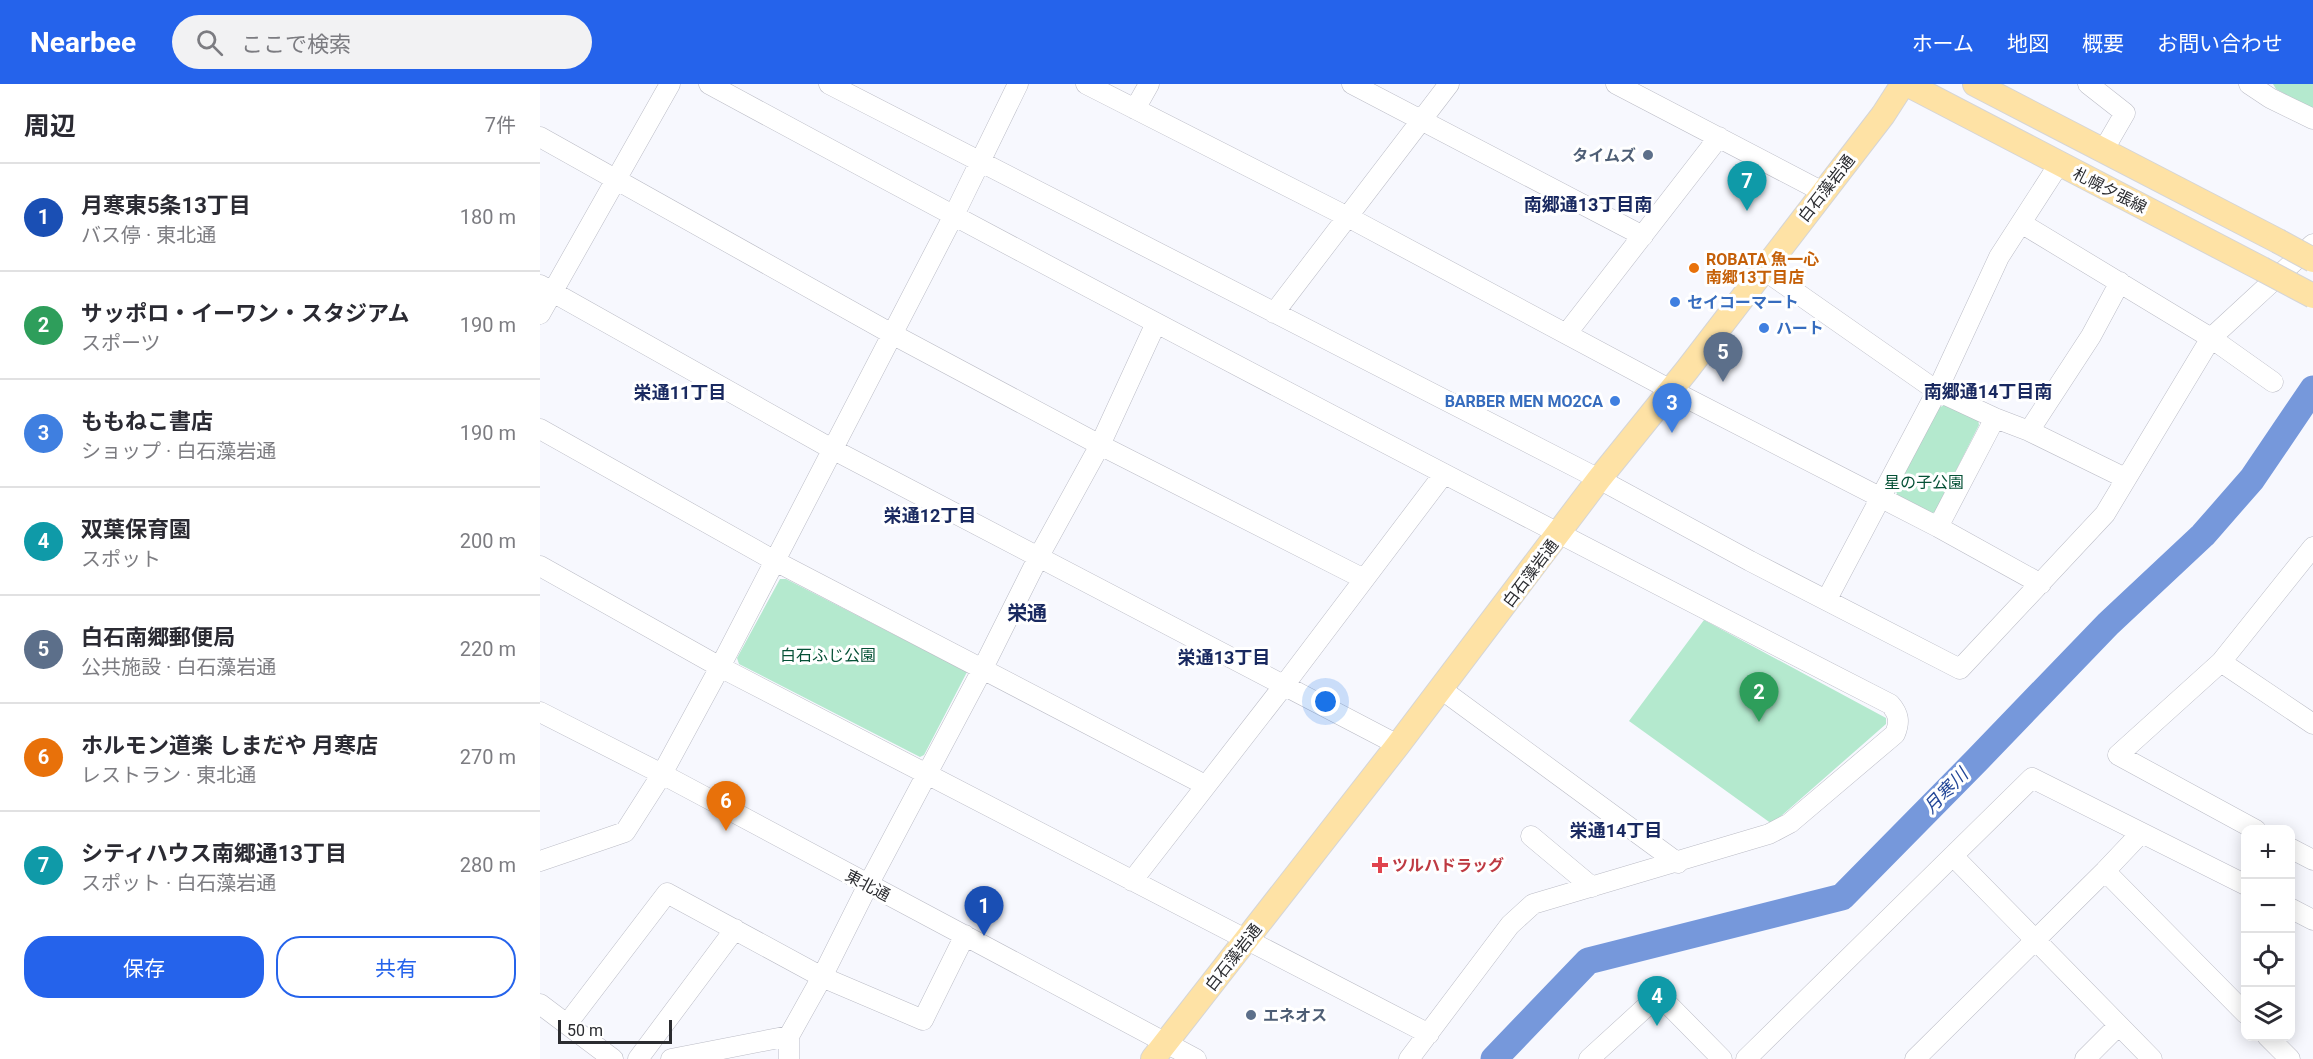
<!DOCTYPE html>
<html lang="ja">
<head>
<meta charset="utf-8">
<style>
	:root { --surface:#fff; --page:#f2f2f3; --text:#2b2b33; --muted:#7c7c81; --line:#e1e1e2; --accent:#2563eb }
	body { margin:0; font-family:Roboto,"Noto Sans JP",sans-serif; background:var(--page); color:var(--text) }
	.controls { position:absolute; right:18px; bottom:18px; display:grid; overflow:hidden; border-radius:12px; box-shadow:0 3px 15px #0003 }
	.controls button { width:54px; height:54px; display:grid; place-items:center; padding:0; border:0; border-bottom:2px solid var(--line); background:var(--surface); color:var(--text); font:30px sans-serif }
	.scale { position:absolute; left:18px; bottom:15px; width:114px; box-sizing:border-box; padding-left:6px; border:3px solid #2b2c30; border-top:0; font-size:16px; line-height:21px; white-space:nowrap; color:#2b2c30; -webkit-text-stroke:4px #fff; paint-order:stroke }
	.you { position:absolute; left:786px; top:618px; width:21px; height:21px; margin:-15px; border:4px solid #fff; border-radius:50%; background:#1a73e8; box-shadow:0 0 0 9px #1a73e833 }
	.badge { display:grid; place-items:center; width:39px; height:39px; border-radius:50%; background:var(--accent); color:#fff; font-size:20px; font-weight:700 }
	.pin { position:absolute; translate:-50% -50px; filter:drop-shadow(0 2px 3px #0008) }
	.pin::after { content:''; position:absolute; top:32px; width:21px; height:18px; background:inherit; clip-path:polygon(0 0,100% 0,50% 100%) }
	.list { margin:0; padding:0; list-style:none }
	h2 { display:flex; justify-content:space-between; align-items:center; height:78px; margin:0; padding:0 24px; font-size:26px }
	h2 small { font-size:20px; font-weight:400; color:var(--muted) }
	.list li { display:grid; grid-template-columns:39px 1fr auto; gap:18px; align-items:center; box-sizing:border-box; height:108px; padding:0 24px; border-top:2px solid var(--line) }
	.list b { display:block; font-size:22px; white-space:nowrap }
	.list p { margin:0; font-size:20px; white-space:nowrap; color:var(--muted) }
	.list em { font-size:20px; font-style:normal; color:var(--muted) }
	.actions { display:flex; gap:12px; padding:18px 24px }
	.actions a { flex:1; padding:14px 0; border:2px solid var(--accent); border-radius:24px; text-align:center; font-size:21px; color:var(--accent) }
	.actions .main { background:var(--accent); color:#fff }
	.icon { flex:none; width:33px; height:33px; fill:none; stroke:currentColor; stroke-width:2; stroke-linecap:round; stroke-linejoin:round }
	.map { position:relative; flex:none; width:1773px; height:975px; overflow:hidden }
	header { display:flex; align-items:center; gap:36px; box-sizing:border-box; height:84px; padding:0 30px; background:var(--accent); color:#fff }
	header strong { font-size:28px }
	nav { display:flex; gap:33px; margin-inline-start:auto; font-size:21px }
	.search { width:420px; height:54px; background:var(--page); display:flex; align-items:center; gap:15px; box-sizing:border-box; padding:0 21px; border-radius:33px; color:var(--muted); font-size:22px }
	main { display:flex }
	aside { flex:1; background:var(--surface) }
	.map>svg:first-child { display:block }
	.green { fill:#b4e9ce }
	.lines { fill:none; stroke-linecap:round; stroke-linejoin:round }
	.river { stroke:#7698db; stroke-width:27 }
	.minor-casing { stroke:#bbbcc6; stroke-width:21 }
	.major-casing { stroke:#d5d5d6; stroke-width:26 }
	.minor { stroke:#fff; stroke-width:20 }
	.major { stroke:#fee2a5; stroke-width:24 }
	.major-bridge-casing { stroke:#d5d5d6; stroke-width:26; stroke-linecap:butt }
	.major-bridge { stroke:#fee2a5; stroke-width:24 }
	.service-dot { fill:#5c6f8a; stroke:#fff; stroke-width:2 }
	.food-dot { fill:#e8710a; stroke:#fff; stroke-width:2 }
	.shop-dot { fill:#3f7fe0; stroke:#fff; stroke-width:2 }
	.health-dot { fill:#e0444e; stroke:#fff; stroke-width:2 }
	.labels { text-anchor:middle; stroke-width:6; stroke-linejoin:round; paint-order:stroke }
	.service-label { font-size:16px; font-weight:bold; fill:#4e5e75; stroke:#fff; text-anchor:end }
	.street-label { font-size:16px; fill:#2b2c30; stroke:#fff }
	.food-label { font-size:16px; font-weight:bold; fill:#c56008; stroke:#fff; text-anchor:start }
	.shop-label { font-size:16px; font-weight:bold; fill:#366cbe; stroke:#fff; text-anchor:start }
	.park-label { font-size:16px; fill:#055136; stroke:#fff }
	.health-label { font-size:16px; font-weight:bold; fill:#be3a42; stroke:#fff; text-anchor:start }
	.neighbourhood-label { font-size:18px; font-weight:bold; fill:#192960; stroke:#fff }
	.water-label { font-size:18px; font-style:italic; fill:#244898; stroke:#fff }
	.quarter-label { font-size:20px; font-weight:bold; fill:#192960; stroke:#fff }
</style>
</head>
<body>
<header>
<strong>Nearbee</strong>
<div class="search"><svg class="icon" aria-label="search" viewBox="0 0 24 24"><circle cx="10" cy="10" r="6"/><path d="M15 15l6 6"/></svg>ここで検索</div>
<nav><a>ホーム</a><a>地図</a><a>概要</a><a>お問い合わせ</a></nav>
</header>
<main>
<aside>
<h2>周辺<small>7件</small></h2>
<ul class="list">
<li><span class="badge" style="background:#1a4fb4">1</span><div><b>月寒東5条13丁目</b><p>バス停 · 東北通</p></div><em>180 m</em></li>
<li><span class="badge" style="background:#2e9e5b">2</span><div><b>サッポロ・イーワン・スタジアム</b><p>スポーツ</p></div><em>190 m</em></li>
<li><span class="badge" style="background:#3f7fe0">3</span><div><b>ももねこ書店</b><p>ショップ · 白石藻岩通</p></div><em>190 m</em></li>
<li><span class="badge" style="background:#0f9aa8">4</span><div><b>双葉保育園</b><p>スポット</p></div><em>200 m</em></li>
<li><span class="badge" style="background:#5c6f8a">5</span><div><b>白石南郷郵便局</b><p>公共施設 · 白石藻岩通</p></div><em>220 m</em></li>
<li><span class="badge" style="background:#e8710a">6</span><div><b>ホルモン道楽 しまだや 月寒店</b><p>レストラン · 東北通</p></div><em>270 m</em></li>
<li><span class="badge" style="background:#0f9aa8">7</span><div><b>シティハウス南郷通13丁目</b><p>スポット · 白石藻岩通</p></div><em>280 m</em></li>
</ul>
<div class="actions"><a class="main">保存</a><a>共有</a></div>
</aside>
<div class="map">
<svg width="1773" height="975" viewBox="0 0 1773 975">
	<rect width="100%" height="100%" fill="#f7f8fe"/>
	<path class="green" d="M1733,0h40v25l-37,-20z
		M1407,320l31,15 1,6 -44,87 -5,2 -32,-17 -3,-9 43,-80z
		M240,495h6l181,93 -43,83 -4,2 -181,-93 -2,-6z
		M1164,536l182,98v6l-114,100 -143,-103z"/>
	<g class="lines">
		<path class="river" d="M954,975l94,-98 254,-64 135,-137 131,-136 95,-89 49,-56 61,-90"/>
		<g class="minor-casing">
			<path id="minor" d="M169,0c391,212 785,417 1181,620 9,10 10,18 5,30l-105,89 -21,11 -236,70 -23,21 -101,134
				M289,0l770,395 151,82 210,108 145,-155 106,-176 102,-94
				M546,0l260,132 325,174 267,137 103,57
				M812,0l291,152
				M1076,0l207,108
				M1548,0l37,29 -22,38
				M1709,0l21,14 43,21
				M595,25l14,-25
				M0,53l352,197 208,111 264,134
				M1481,139l190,115 62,44
				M1224,186l173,121 58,27 34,13 96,47
				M0,201l292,164 566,296
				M734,229l175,-229
				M0,230l130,-230
				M1027,249l152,-196
				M0,345l235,132 430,224
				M1489,347l62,-95 29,-54
				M1398,443l57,-109
				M0,482l180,101 709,367
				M1287,515l110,-208 62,-134 60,-93
				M1681,578l92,62
				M901,605l237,174
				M0,628l122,62 534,285
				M1716,746l-138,-75 103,-93 92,-115
				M991,752l61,51
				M1750,764l23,12
				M1414,773l198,202
				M0,777l85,-29 37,-58 58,-107 237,-458 61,-125
				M1565,787l141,143
				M592,797l153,-197 158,-209
				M1750,824l23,12
				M0,920l73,55
				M27,940l100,-131 155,84 101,43 42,-85
				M249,952v23
				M1727,952l23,23
				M98,975l97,-130
				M131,975l118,-23 33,-59 46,-92 114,-215 57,-114 61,-111 56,-122
				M1049,975l70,-64 63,64
				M1206,975l286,-281 214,107
				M1375,975l190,-188 36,-38
				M1545,975l33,-33"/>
		</g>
		<g class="major-casing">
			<path id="major" d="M1367,0l355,185
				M1435,0l303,157
				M613,975l245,-314 201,-266 88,-109 196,-255 20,-31"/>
		</g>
		<use href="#minor" class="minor"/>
		<use href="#major" class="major"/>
		<g class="major-bridge-casing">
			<path id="major-bridge" d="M1738,157l35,19
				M1722,185l51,27"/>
		</g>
		<use href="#major-bridge" class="major-bridge"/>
	</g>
	<g class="service-dot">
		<circle cx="1108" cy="71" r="6"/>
		<circle cx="711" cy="931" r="6"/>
	</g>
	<circle class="food-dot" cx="1154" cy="184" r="6"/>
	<g class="shop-dot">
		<circle cx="1135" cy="218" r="6"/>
		<circle cx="1224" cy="244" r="6"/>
		<circle cx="1075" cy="317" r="6"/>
	</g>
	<path class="health-dot" d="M837 772h6v6h6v6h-6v6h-6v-6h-6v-6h6z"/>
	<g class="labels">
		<g class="service-label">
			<text x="1096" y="77">タイムズ</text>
			<text x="723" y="937" text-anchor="start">エネオス</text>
		</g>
		<g class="street-label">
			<text transform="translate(1286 104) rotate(-52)" y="6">白石藻岩通</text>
			<text transform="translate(1570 106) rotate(27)" y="6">札幌夕張線</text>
			<text transform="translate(990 489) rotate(-53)" y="6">白石藻岩通</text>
			<text transform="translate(328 801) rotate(28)" y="6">東北通</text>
			<text transform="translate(693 873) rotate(-52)" y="6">白石藻岩通</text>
		</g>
		<g class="food-label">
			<text x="1166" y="181">ROBATA 魚一心<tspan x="1166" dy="18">南郷13丁目店</tspan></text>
		</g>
		<g class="shop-label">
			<text x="1147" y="224">セイコーマート</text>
			<text x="1236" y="250">ハート</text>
			<text x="1063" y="323" text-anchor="end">BARBER MEN MO2CA</text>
		</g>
		<g class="park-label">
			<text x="1384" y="404">星の子公園</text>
			<text x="288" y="577">白石ふじ公園</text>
		</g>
		<g class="health-label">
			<text x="852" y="787">ツルハドラッグ</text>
		</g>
		<g class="neighbourhood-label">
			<text x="1048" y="127">南郷通13丁目南</text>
			<text x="1448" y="314">南郷通14丁目南</text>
			<text x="140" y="315">栄通11丁目</text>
			<text x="390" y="438">栄通12丁目</text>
			<text x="684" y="580">栄通13丁目</text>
			<text x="1076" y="753">栄通14丁目</text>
		</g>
		<g class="water-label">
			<text transform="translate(1406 707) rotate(-46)" y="6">月寒川</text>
		</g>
		<g class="quarter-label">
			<text x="487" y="536">栄通</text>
		</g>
	</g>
</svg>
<div class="controls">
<button>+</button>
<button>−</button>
<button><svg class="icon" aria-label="locate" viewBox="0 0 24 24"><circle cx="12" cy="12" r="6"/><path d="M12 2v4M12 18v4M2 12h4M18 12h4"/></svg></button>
<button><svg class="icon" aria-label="layers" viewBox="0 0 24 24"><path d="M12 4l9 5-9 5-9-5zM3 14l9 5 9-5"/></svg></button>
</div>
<div class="scale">50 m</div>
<div class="you"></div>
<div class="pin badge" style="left:444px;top:852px;background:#1a4fb4">1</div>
<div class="pin badge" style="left:1219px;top:638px;background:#2e9e5b">2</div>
<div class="pin badge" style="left:1132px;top:349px;background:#3f7fe0">3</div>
<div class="pin badge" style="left:1117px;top:942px;background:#0f9aa8">4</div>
<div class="pin badge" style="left:1183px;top:298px;background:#5c6f8a">5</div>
<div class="pin badge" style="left:186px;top:747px;background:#e8710a">6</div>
<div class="pin badge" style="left:1207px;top:127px;background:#0f9aa8">7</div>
</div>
</main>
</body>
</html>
